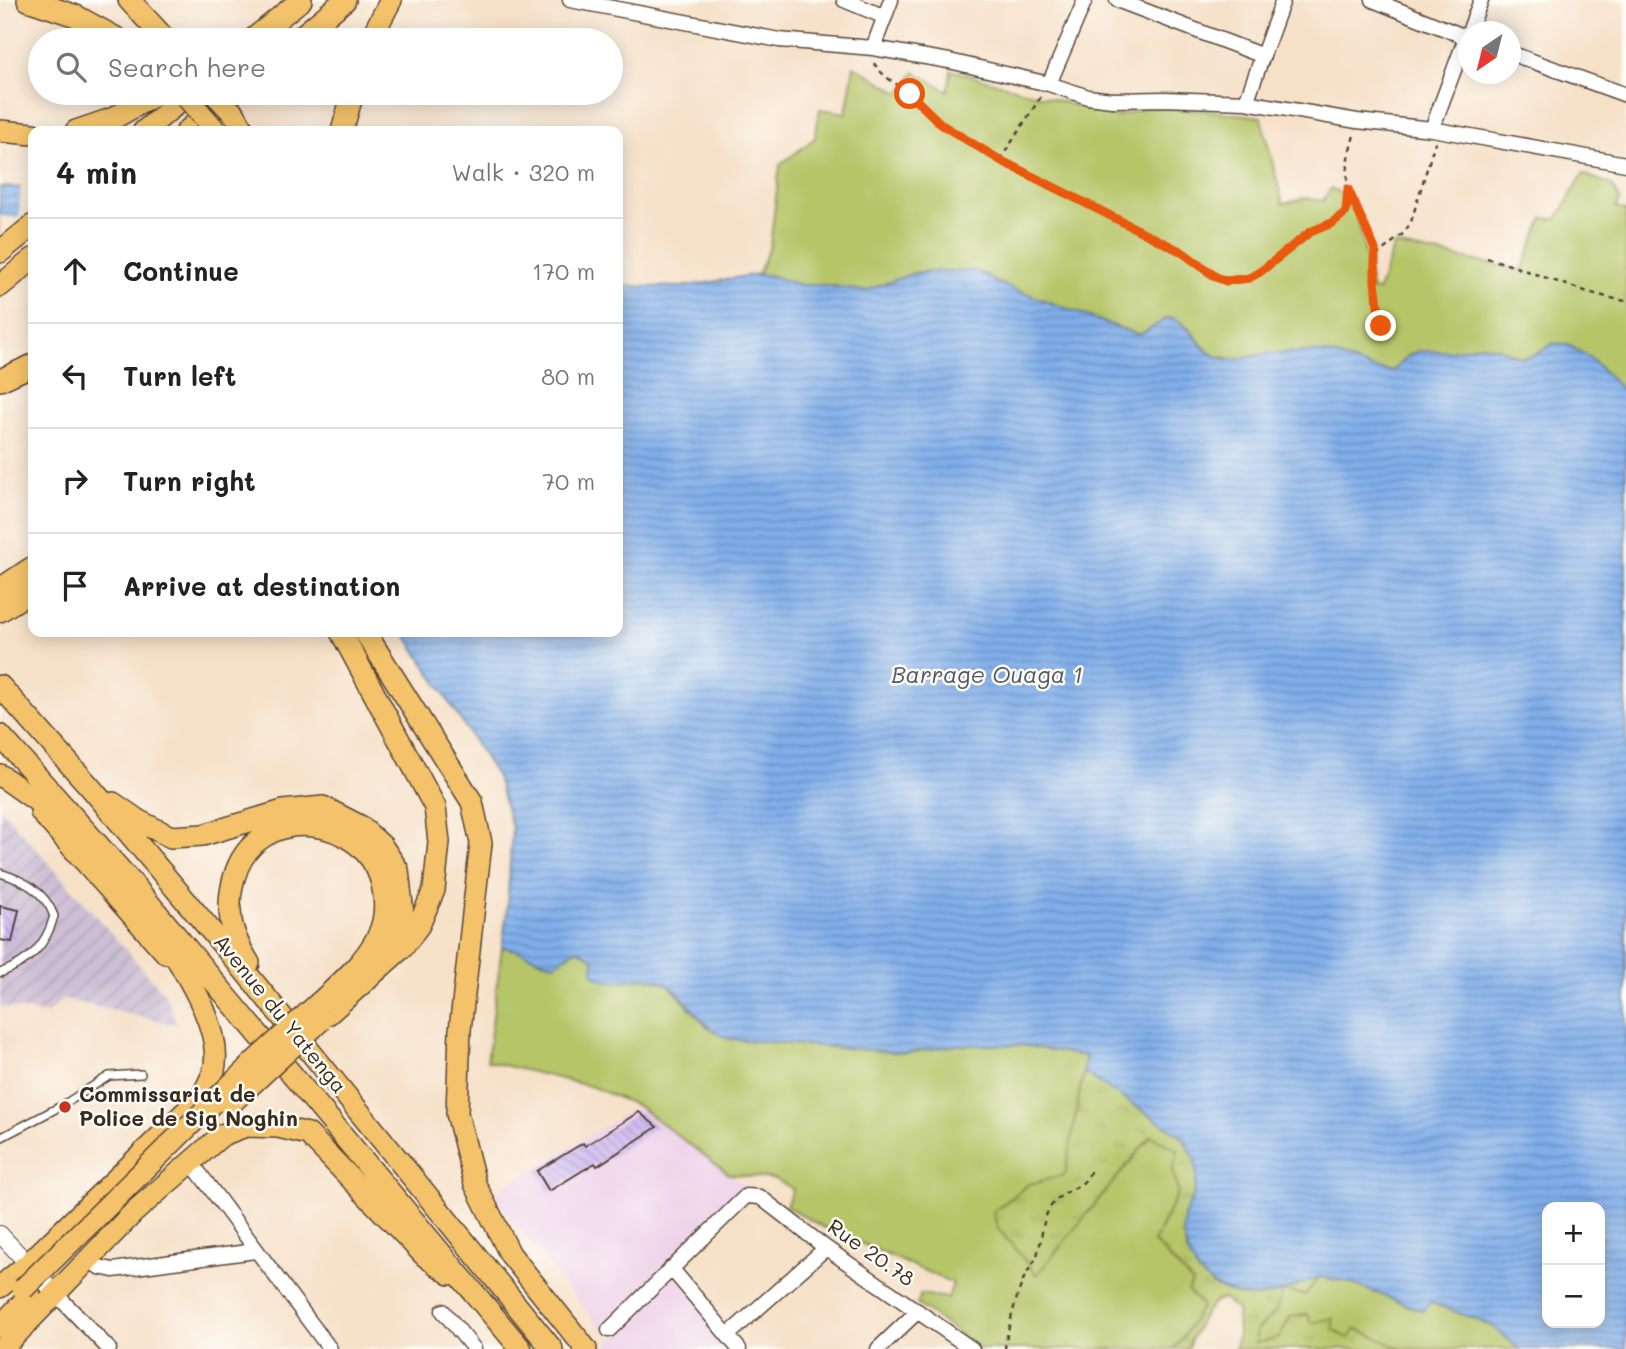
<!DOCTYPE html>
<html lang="en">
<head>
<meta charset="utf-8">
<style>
	:root { --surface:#fff; --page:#f6f6f6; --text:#222; --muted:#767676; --line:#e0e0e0 }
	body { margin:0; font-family:Mali,sans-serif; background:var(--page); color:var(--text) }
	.controls { position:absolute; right:21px; bottom:21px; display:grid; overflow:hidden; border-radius:14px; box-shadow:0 4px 18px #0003 }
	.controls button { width:63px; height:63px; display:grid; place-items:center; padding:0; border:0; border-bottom:2px solid var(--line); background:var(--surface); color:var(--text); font:35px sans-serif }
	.compass { position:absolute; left:1458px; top:21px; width:63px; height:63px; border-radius:50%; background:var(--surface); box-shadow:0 4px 18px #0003; rotate:215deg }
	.stop { position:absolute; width:21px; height:21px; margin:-16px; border:5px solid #ea580c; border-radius:50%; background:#fff }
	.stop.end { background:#ea580c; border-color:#fff; box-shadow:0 2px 7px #0008 }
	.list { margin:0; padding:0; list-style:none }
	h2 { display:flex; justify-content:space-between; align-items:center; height:91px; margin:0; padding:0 28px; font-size:30px }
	h2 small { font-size:23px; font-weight:400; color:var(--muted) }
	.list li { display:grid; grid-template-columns:46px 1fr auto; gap:21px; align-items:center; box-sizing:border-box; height:105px; padding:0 28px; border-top:2px solid var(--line) }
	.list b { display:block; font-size:26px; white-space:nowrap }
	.list em { font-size:23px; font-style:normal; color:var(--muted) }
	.icon { flex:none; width:38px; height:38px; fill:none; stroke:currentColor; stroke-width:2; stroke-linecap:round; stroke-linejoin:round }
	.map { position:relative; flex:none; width:1626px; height:1349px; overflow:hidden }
	.search { position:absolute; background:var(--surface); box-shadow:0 4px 18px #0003; left:28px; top:28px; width:595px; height:77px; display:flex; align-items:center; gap:18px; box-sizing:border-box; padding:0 24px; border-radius:38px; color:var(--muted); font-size:26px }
	.panel { position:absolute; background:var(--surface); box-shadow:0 4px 18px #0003; left:28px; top:126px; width:595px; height:511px; border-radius:14px }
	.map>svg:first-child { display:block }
	.built { fill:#edd0e8 }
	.industrial { fill:url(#industrial-furrows) }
	.grass { fill:url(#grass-tufts); stroke:#787843; stroke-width:2 }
	.garden { fill:#b5c568; stroke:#787843; stroke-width:2 }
	.water { fill:url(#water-rules); stroke:#5e6c84; stroke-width:2; fill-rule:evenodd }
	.pier { fill:#f6e0c7 }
	.building { fill:url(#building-back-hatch) }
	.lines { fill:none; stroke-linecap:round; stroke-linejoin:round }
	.service-casing { stroke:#574537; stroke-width:10 }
	.minor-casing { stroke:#574537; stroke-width:17 }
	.tertiary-casing { stroke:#574537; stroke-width:18 }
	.primary-casing { stroke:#574537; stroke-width:24 }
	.path { stroke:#574537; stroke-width:2.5; stroke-dasharray:5 5; stroke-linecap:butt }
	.service { stroke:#fff; stroke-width:7 }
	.minor { stroke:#fff; stroke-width:14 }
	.tertiary { stroke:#fff; stroke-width:16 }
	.primary { stroke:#f3c26a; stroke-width:21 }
	.primary-bridge-casing { stroke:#574537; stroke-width:24; stroke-linecap:butt }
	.primary-bridge { stroke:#f3c26a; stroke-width:21 }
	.route { stroke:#ea580c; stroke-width:9 }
	.poi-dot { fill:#c8321e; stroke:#fdfcf7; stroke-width:2.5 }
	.labels { text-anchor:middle; stroke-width:5; stroke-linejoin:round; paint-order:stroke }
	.street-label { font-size:21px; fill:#3b2a1e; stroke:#fdfcf7 }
	.poi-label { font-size:21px; font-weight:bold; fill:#3b2a1e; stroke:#fdfcf7; text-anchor:start }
	.water-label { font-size:23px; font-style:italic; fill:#535865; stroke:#fdfcf7 }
</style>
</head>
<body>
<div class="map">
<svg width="1626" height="1349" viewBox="0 0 1626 1349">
	<defs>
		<pattern id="industrial-furrows" width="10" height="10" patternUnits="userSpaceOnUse" patternTransform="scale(1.75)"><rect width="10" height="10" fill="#ccbed4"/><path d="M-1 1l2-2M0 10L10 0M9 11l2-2" fill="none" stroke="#b0a3b6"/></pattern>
		<pattern id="grass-tufts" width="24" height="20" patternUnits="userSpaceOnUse" patternTransform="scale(1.75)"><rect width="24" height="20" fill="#b5c568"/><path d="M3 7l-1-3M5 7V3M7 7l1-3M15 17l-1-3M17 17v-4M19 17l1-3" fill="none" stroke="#9da95a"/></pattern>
		<pattern id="water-rules" width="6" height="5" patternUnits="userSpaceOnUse" patternTransform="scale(1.75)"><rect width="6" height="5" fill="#80aeea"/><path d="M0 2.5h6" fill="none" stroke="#6a8ebd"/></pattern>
		<pattern id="building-back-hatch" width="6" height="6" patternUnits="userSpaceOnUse" patternTransform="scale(1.75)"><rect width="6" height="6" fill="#cfb7f1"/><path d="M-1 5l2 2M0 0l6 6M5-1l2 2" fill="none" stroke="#a995c3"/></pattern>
	</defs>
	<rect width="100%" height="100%" fill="#fdfcf7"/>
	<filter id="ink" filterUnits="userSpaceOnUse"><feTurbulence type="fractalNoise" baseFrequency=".0143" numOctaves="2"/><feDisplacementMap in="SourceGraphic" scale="14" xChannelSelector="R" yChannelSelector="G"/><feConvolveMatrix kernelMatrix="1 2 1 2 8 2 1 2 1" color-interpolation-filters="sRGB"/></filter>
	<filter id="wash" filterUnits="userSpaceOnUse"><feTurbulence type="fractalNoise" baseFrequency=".00686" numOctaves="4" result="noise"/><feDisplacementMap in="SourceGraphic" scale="28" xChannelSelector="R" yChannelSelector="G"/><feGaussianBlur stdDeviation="1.57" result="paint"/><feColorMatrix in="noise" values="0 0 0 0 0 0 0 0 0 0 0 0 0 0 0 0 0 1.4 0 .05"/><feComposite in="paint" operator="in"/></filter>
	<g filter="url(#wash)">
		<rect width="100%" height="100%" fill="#f6e0c7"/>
		<path class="built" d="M638,1106l106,79 -141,146 -112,-136z
			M674,1274l57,75h-120l-3,-5z"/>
		<path class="industrial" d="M0,808l166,187 11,30 -115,-26 -15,15 -47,-8z"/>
		<path class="grass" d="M1083,1072l100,65 11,20 3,20 -3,17 -10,22 13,55 18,16 23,8 37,-1 44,-17 -13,18 -31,18 -19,18c11,-5 24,-12 36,-15 37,-9 77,18 110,33h-167l3,-14 -1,-25 -13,-11c-19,2 -29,34 -37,50h-15l8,-7 22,-36 -14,-15 4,-9 -38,-40 24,-50 -5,-23 5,-19 -27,-14 -114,140 -40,-49 -4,-15 36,-28 36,-10z"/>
		<path class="garden" d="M854,66l46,27 15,-21 33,19 3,-21 165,47 30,-10 64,4 51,6 22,87 23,-6 17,3 8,-13 23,12 18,90 6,1 16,-46 128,25 21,-52 14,1 26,-45 29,11 8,15 -4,8 10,3v125l-2,7 2,1v49l-37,-36 -23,-13 -12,-1 -19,12 -13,3 -24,-10 -16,-3 -32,6h-33l-10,6 -13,13 -14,2 -12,-4 -101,-14 -26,6 -29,-5c-16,-14 -21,-31 -42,-38 -11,5 -19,14 -31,18l-144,-53 -8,-7 -11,-4h-49l-13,2 -49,18 -41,-6h-24l-28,-9 -14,-2 12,-28 10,-81 35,-27 5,-29 26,4z
			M502,947l16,1 26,14 33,-13 17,10v16l14,6 41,-3 19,6 39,43 140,21 59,5 51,-8h64l65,11 -21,119 -36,9 -36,28 4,15 40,48 114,-139 27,14 -5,20 5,22 -24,50 38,40 -4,9 14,15 -22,36 -8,7h-192l-63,-45 4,-10 27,4 5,-15 -130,-56 -37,-21 7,-17 -18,-10 -46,-5 -91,-68 -48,-20 -103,-25z
			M1319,1277l29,5 74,29 8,-9 60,23 30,24h-118l-45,-20 -9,9 -15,-9v-11l-22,5 -3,-9 -18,3 -11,21 -23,5v-12l19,-18 8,-22 23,4z"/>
		<path class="water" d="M0,187l33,1 -33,90z
			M941,271c21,1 38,-4 54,11l143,53c12,-4 20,-13 32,-18 25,9 26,30 44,38 18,9 35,1 53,-1 16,-2 33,-2 49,-2 28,1 50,21 78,18l13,-13 10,-6h33l32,-6 16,3 24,10 13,-3 19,-12 12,1 23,13 37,36v956h-106l-30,-24 -60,-23 -7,9 -75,-29 -29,-5 -44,17 -19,3 -18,-2 -22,-8 -19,-16 -10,-20 -4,-17 1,-18 10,-22 3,-17 -3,-20 -11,-20 -100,-65 3,-16 -65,-11h-64l-51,8 -176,-14c-29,-10 -38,-37 -61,-54 -18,-13 -41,-2 -60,-4 -5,-1 -11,-4 -16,-6l1,-16 -17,-10 -22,15c-19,-3 -33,-15 -53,-17l5,-37 5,-82 -15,-51 -93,-145h214v-346l64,1 76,-13 14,2 28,9h24l41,6 49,-18zM1547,1207h53v116h-53z"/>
		<path class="pier" d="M21,184l12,1v99l-33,-2v-66l19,2z"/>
		<g id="blocks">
			<path class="building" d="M0,906l19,4 -7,32 -12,-2z
				M639,1112l18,15 -60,39 -2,-3 -46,28 -12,-20 46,-28 2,3z"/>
		</g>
	</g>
	<g filter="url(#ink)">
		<use href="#blocks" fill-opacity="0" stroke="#574537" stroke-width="2"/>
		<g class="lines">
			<g class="service-casing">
				<path id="service" d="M0,873c23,7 45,18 54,43 -8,30 -25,46 -54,57
					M0,1138l63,-33 46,-29 32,-2"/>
			</g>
			<g class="minor-casing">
				<path id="minor" d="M570,0l209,40 94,8 76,13 100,23 39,13 24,3 52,-1 82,3 111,19 75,8 194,35
					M844,0l41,17
					M1117,0l146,56
					M1373,0l95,38
					M1469,32l12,-32
					M873,48l18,-48
					M1510,53l116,42
					M1049,84l36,-84
					M1246,102l37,-102
					M1432,129l36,-97
					M191,1162l139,187
					M90,1259l9,8 14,3 142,-19
					M671,1268l68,81
					M55,1293l54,56
					M443,1311l31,38
					M609,1330l137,-134 14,1 66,51 146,101
					M728,1335l98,-87
					M878,1349l40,-38"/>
			</g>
			<g class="tertiary-casing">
				<path id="tertiary" d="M0,1234l55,59"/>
			</g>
			<g class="primary-casing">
				<path id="primary" d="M28,0l48,16 44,24
					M129,0l37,40
					M252,40l49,-40
					M297,40l48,-40
					M370,40l21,-40
					M235,115l9,16
					M0,131l33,3
					M76,131l38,-13 44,-25
					M144,131l46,-38
					M187,131l46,-38
					M342,131l11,-38
					M0,252l33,-27
					M0,286l33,-27
					M0,380l33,-15
					M0,589l33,-22
					M0,611l33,-21
					M365,632l107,170 9,41 -21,187 -3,83 18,71 35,70 76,95
					M0,686l91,102 152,181 309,380
					M0,735l132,148 389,466
					M0,775l61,43
					M113,803l26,18 32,16 32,-2 80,-24 40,-4 37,19 22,20 16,24 5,44 -11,28 -24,37
					M41,812l125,141
					M249,963c-18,-28 -24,-52 -15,-85 21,-78 136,-65 149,11 3,15 2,32 -5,47 -13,26 -38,48 -59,67
					M328,1014l75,-67 16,-22 15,-35 5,-48 -4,-35 -94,-175
					M0,1287l29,-24 174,-168c3,-8 9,-17 11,-25 10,-42 -32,-102 -52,-136
					M0,1327l30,-32
					M2,1349l132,-137 88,-77 24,-9 32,1 30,7 117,122 25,18"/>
			</g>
			<path class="path" d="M874,63c8,14 24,21 36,31 12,10 22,23 35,33 71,52 158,81 235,124 17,9 33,31 55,30 30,-2 51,-33 74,-48 13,-9 26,-10 37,-21l2,-54 6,-23
				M1000,160l42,-65
				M1348,189l27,60v33l6,44
				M1376,256l28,-23 7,-11 24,-80
				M1487,258c46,13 92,35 139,43
				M1005,1349c1,-16 13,-59 20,-73 4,-8 11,-15 13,-24 5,-16 3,-31 13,-46 16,-22 32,-12 41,-39"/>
			<use href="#service" class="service"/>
			<use href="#minor" class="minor"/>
			<use href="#tertiary" class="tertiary"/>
			<use href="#primary" class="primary"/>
			<g class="primary-bridge-casing">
				<path id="primary-bridge" d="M183,93l33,38
					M214,93l21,22
					M229,1105l92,-85
					M23,1289l230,-226 66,-60"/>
			</g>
			<use href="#primary-bridge" class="primary-bridge"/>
		</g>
	</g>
	<g class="lines" filter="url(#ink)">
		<path class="route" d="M910,94l32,31 58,35 182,92 34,25 10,4 23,-3 11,-6 50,-40 22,-9 14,-11 2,-23 27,60v33l6,44"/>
	</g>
	<circle class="poi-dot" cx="65" cy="1107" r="7"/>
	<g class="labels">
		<g class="street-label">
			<text transform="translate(280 1014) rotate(51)" y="7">Avenue du Yatenga</text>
			<text transform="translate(871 1253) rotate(35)" y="7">Rue 20.78</text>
		</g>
		<g class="poi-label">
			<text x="79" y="1102">Commissariat de<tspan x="79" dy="24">Police de Sig Noghin</tspan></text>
		</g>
		<g class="water-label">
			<text x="987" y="683">Barrage Ouaga 1</text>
		</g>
	</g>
</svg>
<div class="controls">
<button>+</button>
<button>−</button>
</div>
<svg class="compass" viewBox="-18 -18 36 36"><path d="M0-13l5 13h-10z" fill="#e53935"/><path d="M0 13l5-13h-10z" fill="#767676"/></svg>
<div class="stop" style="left:910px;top:94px"></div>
<div class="stop end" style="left:1381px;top:326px"></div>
<div class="search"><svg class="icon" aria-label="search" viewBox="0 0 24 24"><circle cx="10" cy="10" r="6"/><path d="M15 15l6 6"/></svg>Search here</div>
<section class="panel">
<h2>4 min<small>Walk · 320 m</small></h2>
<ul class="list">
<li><svg class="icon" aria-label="ahead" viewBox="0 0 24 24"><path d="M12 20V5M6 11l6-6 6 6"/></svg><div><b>Continue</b></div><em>170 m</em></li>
<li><svg class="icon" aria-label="left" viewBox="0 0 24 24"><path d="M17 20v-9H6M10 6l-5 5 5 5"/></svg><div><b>Turn left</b></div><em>80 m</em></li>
<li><svg class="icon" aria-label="right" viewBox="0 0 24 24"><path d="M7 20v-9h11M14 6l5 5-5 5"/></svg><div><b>Turn right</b></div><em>70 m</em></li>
<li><svg class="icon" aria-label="arrive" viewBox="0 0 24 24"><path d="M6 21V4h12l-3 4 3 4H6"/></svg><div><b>Arrive at destination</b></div></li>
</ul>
</section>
</div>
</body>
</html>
